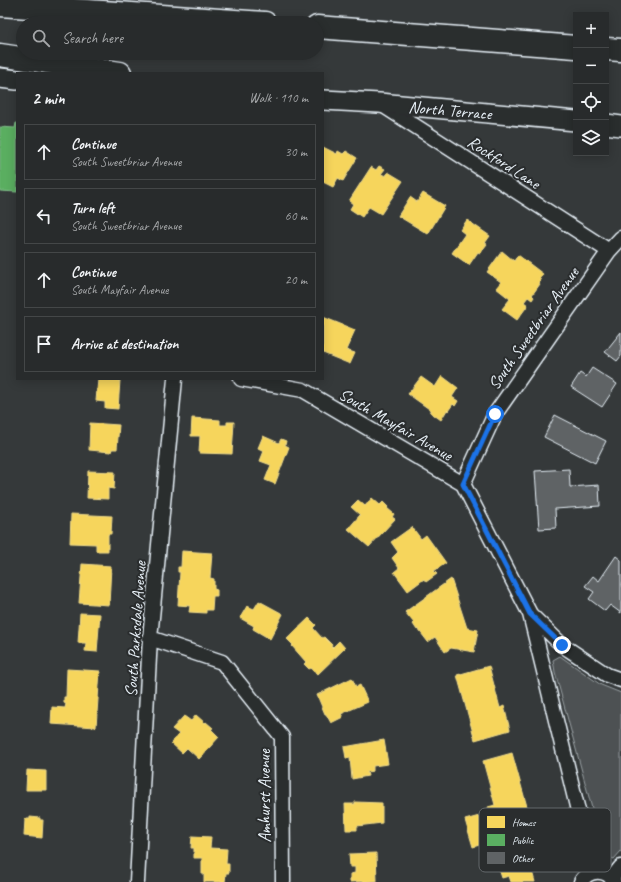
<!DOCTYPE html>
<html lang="en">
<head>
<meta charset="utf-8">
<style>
	:root { --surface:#282b2c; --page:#303334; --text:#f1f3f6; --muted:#a5a7a9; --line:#444748 }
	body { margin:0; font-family:Caveat,sans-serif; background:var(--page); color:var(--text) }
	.controls { position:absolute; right:12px; top:12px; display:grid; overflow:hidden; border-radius:0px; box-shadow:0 2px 10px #0003 }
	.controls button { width:36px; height:36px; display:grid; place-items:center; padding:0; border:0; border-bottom:1px solid var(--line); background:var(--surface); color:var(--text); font:20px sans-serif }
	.stop { position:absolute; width:12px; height:12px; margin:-9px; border:3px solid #1a73e8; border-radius:50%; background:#fff }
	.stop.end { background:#1a73e8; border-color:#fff; box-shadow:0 1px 4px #0008 }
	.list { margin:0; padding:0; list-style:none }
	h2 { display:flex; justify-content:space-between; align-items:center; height:52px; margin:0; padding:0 16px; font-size:17px }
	h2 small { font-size:13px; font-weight:400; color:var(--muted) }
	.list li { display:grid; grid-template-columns:26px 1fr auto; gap:12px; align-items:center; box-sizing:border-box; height:56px; margin:0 8px 8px; padding:0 8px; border:1px solid var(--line); border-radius:0px }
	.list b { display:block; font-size:15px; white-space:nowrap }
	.list p { margin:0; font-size:13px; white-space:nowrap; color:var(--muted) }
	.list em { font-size:13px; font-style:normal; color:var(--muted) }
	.icon { flex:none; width:22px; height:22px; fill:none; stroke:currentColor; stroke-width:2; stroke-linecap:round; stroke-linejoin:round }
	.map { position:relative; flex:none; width:621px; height:882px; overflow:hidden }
	.search { position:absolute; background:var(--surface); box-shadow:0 2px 10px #0003; left:16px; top:16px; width:308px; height:44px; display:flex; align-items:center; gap:10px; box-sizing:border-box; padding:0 14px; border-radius:22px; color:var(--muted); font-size:15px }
	.panel { position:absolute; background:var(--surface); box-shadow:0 2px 10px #0003; left:16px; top:72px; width:308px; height:308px; border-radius:0px }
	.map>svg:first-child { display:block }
	.green { fill:#4d5152; stroke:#9aa1a5 }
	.homes { fill:#f6d55c; stroke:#f2dd8b }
	.public { fill:#5aae61; stroke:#85c28e }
	.building { fill:#5f6365; stroke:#e8f1f8 }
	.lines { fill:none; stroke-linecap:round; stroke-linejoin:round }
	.street-casing { stroke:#e8f1f8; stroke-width:17 }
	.secondary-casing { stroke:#e8f1f8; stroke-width:22 }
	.highway-casing { stroke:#e8f1f8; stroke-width:25 }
	.street { stroke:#2a2d2e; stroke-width:14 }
	.secondary { stroke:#2a2d2e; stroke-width:19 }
	.highway { stroke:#2a2d2e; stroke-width:22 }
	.route { stroke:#1a73e8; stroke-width:5 }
	.labels { text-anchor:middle; stroke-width:4; stroke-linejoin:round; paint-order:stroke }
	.street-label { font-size:17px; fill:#e8f1f8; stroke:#2a2d2e }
	.key { fill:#2a2d2e; stroke:#63686b; stroke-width:1 }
	.key-label { font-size:11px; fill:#e8f1f8 }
</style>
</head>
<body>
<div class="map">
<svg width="621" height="882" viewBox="0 0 621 882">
	<rect width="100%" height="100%" fill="#35393a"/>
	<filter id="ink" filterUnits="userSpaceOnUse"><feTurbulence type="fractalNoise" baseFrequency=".025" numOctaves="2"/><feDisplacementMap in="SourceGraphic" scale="8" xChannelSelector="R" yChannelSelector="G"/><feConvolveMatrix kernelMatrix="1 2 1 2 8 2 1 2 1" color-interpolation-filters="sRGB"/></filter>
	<g filter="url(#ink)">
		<path class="green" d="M560,656l41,29 20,8v158l-7,8 -9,-3 -50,-184 -2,-12z"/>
		<path class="homes" d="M323,147l14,7 1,-3 5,3 3,-3 11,7 -14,23 -5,-3 -5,9 -10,-5z
			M379,166l6,3 -4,5 5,2 2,-4 15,9 -22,33 -12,-7 -7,10 -12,-8 3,-5 -4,-3 22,-34 5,3z
			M423,193l22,13 -17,28 -30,-18 12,-19 7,5z
			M467,220l23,16 -5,7 2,1 -7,9 -2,-1 -9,13 -17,-12 13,-19 -5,-4z
			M502,251l12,10 4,-6 25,19 -4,5 2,1 -3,3 2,1 -8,11 2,2 -2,3 -4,-3 -4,5 4,3 -11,15 -15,-11 8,-10 -14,-11 5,-6 -14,-10z
			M323,317l32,13 -9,20 9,3 -5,11 -27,-11z
			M442,376l16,12 -6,9 6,4 -3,5 -2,-2 -5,7 -1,-1 -6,10 -11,-8 2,-1 -24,-17 13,-17 14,10z
			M98,379l22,1 -2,29 -13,-1v-6l-9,-1z
			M192,418l28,2v5h7v-3h7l-2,32 -33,-1 1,-17h-9z
			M90,423l29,2 -2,24h-5l-1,3 -22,-2z
			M263,436l16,7 2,-4 5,2 -1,4 4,2 -14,37 -10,-4 6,-15 -11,-4 4,-10 -6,-3z
			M88,471l27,1 -1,17 -6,-1v11l-21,-1z
			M372,498l8,7 3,-3 5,5 -1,1 7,6 -2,3 3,2 -26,28 -21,-18 12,-14 -9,-8 7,-7 7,6z
			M71,514l41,2 -1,18h-3v17h-12v-7l-26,-1z
			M412,527l9,12 5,-4 20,28 -12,8 3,3 -11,8 -2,-3 -16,12 -14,-19 5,-4 -7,-10 6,-6 -7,-10z
			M182,551l30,2 -2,25 4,1v10l3,1v6h-4l-1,14h-6v3l-17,-1 1,-6 -12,-1 2,-33h-2v-5h3z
			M82,564l29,2 -2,39 -30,-2z
			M451,579l16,49 11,2 -4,22 -23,-4 -6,4 -10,-15 -7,5 -10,-13 -1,1 -4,-6 1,-1 -9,-11z
			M259,601l24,13 -13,25 -17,-10 1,-3 -14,-8 7,-12 7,3z
			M80,613l20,1 -3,38 -12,-1 1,-8h-8z
			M309,618l7,7 -3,3 9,10 2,-1 8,8 -1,2 1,1 7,-7 6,7 -27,26 -7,-6 -2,1 -5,-5 2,-2 -14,-16 1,-1 -6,-6z
			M489,666l11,42 4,-2 6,24 -35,10 -18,-65z
			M67,669l33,2 -4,56 -45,-3 1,-17 13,1 1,-4 -2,-1v-6h2z
			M352,678l4,9 4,-2 8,17 -27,12 2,3 -12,6 -5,-9h-1l-8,-19z
			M196,715l9,8 1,-1 7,6 -2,1 8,8 -20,22 -12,-11 -5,5 -11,-10 8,-9 -7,-5 12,-13 7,5z
			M384,740l4,24 -15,2v5l-6,1 1,4 -16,3 -2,-21h-4l-2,-11z
			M512,753l21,75 -34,9v2l-26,8 -8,-27 25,-7 -2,-6 7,-2 -12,-44z
			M27,770l19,1v19h-20z
			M355,802l27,1v20l-25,3v4h-11l-1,-26h10z
			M30,817l10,1v2h3l-1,18 -18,-2 1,-17h5z
			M192,836l19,1 -1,11 17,1 -1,15h3v9h-3l-1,9h-21v-8h-2v-16h-8v-10h-3z
			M376,853l1,28 -27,1v-8l5,-1v-6h-5l-1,-13z
			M527,853l8,29h-24l-2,-6 -7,2 -5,-15 4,-1v-2z"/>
		<path class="public" d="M16,123h1v69l-17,-1v-64l15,1z"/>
		<path class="building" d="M621,332v24l-4,5 -12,-9z
			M592,368l25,16 -15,23 -31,-20 9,-14 6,4z
			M555,415l51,26 -11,22 -51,-26z
			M569,469l1,18 29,-2 1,21 -45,3 1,19 -17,1 -4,-58z
			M616,556l5,4v53l-11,-8 -5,6 -16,-12 5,-7 -9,-6 8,-10 6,5z"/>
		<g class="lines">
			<g class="street-casing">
				<path id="street" d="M381,104l228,147
					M241,379l62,11 160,94
					M530,614l32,31 45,30 14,5
					M150,638l72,24 60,75 1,145
					M593,872l-63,-258 -67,-130 32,-70 114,-163 12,-13
					M612,878l9,-11
					M137,882l13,-244 25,-259
					M581,882c7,-13 26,-14 33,0"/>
			</g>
			<g class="secondary-casing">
				<path id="secondary" d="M0,78l17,2
					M323,100l56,3 197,18
					M606,124l15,2"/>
			</g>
			<g class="highway-casing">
				<path id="highway" d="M0,5l265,18
					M317,27l259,20
					M606,49l15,1
					M0,55l120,18"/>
			</g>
			<use href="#street" class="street"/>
			<use href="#secondary" class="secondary"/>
			<use href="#highway" class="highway"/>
		</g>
	</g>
	<g class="lines" filter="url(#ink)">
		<path class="route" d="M495,414l-32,70 67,130 32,31"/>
	</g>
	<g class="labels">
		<g class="street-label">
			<text transform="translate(450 110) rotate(5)" y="6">North Terrace</text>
			<text transform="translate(504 162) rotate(33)" y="6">Rockford Lane</text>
			<text transform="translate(533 328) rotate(-55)" y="6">South Sweetbriar Avenue</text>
			<text transform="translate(396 424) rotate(30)" y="6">South Mayfair Avenue</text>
			<text transform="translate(135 629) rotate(-86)" y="6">South Parksdale Avenue</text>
			<text transform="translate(264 796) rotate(-90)" y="6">Amhurst Avenue</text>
		</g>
	</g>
	<rect x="479" y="808" width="132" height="64" rx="6" class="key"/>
	<rect x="487" y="816" width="18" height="12" fill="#f6d55c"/>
	<rect x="487" y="834" width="18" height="12" fill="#5aae61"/>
	<rect x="487" y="852" width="18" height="12" fill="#5f6365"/>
	<g class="key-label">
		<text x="512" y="826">Homes</text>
		<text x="512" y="844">Public</text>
		<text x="512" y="862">Other</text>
	</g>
</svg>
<div class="controls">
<button>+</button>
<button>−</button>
<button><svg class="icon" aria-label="locate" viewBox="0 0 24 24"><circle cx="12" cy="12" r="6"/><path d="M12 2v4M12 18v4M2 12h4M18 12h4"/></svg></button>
<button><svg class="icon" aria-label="layers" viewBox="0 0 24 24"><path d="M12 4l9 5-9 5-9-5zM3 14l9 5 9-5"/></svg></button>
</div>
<div class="stop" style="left:495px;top:414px"></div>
<div class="stop end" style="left:562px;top:645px"></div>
<div class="search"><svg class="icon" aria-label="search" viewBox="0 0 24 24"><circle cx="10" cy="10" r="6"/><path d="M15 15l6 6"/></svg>Search here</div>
<section class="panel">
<h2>2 min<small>Walk · 110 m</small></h2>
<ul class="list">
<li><svg class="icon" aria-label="ahead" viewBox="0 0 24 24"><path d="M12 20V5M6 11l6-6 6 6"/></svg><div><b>Continue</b><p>South Sweetbriar Avenue</p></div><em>30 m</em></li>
<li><svg class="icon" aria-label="left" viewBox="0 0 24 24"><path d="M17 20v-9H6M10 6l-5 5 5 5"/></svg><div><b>Turn left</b><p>South Sweetbriar Avenue</p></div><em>60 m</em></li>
<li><svg class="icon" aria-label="ahead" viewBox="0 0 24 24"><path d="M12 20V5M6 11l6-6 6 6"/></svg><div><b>Continue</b><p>South Mayfair Avenue</p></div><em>20 m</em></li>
<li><svg class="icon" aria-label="arrive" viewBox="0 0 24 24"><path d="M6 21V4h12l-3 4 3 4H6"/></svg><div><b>Arrive at destination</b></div></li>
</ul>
</section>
</div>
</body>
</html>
